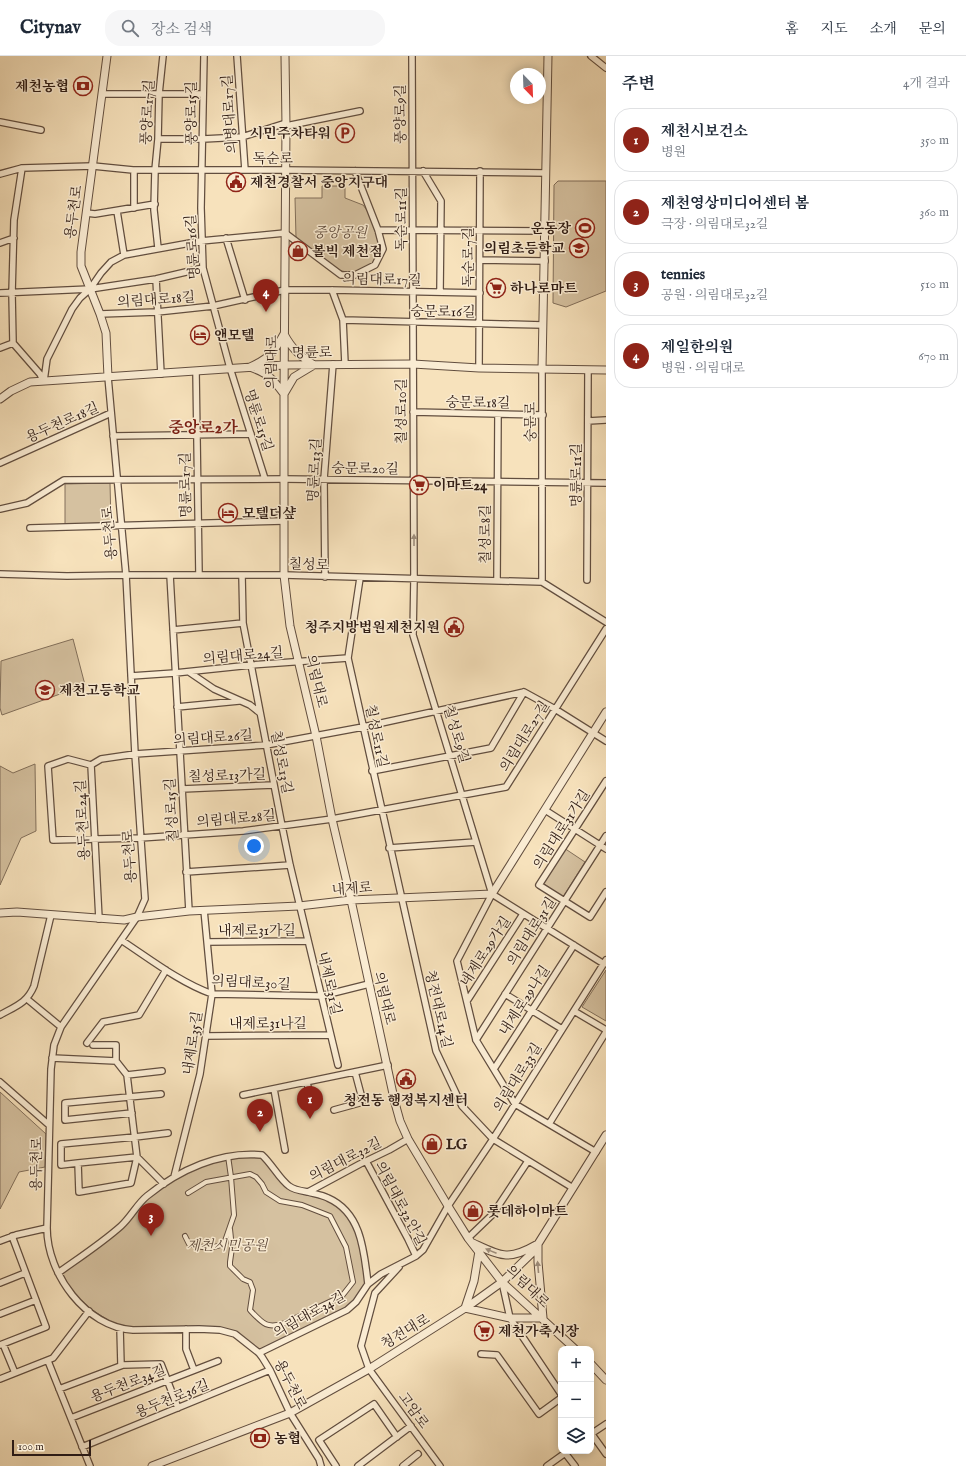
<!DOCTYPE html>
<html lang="ko">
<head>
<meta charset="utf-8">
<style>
	:root { --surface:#fff; --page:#f6f6f7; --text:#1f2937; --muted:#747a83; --line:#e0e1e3; --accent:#8f2418 }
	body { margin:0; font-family:"IM FELL English","Noto Serif KR",serif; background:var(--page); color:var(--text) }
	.controls { position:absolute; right:12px; bottom:12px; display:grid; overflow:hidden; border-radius:8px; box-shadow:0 2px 10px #0003 }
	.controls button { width:36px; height:36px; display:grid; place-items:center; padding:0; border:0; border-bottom:1px solid var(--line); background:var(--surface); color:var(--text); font:20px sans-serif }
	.compass { position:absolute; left:510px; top:12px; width:36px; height:36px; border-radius:50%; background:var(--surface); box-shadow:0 2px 10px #0003; rotate:157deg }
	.scale { position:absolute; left:12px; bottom:10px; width:79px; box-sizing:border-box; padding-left:4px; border:2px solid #301d15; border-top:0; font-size:11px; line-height:14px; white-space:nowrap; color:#301d15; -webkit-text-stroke:3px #faecd3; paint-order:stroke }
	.you { position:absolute; left:254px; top:790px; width:14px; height:14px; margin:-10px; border:3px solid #fff; border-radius:50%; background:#1a73e8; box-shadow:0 0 0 6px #1a73e833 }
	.badge { display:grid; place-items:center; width:26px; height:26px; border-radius:50%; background:var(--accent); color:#fff; font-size:13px; font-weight:700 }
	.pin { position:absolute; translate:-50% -33px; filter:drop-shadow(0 1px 2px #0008) }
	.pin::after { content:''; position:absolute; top:21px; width:14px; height:12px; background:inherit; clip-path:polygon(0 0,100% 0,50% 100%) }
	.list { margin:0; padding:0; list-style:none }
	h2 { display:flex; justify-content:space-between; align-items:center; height:52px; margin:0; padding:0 16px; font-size:17px }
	h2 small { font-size:13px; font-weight:400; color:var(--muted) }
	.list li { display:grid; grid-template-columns:26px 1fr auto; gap:12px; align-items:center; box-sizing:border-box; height:64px; margin:0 8px 8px; padding:0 8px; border:1px solid var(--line); border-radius:16px }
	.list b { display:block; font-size:15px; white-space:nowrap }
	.list p { margin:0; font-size:13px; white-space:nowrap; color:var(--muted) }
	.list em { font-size:13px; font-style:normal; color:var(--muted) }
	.icon { flex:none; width:22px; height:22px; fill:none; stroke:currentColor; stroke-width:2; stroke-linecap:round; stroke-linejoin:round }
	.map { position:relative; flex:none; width:606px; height:1410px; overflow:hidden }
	header { display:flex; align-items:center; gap:24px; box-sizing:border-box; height:56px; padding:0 20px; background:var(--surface); border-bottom:1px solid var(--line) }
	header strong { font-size:19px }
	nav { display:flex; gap:22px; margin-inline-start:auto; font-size:14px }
	.search { width:280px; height:36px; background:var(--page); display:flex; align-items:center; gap:10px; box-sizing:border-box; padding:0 14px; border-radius:16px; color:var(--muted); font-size:15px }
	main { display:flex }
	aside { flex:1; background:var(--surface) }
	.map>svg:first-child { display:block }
	.green { fill:#d5c1a0; stroke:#826f5a }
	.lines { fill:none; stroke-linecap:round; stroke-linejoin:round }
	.pedestrian-casing { stroke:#624e3f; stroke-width:6 }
	.minor-casing { stroke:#624e3f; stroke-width:8 }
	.tertiary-casing { stroke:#624e3f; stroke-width:9 }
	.pedestrian { stroke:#faecd3; stroke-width:4 }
	.minor { stroke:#faecd3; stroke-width:5.5 }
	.tertiary { stroke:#faecd3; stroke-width:7 }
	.oneway { fill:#9f8f7e }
	.labels { text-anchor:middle; stroke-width:3; stroke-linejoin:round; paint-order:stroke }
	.poi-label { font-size:14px; font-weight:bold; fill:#301d15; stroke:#faecd3; text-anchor:start }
	.street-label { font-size:14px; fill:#301d15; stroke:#faecd3 }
	.park-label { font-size:14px; font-style:italic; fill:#624e3f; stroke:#faecd3 }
	.quarter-label { font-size:16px; font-weight:bold; fill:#7a1f14; stroke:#faecd3 }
</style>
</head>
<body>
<header>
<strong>Citynav</strong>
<div class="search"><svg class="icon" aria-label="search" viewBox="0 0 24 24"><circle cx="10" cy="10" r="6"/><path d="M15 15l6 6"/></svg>장소 검색</div>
<nav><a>홈</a><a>지도</a><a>소개</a><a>문의</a></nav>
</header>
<main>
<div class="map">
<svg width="606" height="1410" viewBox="0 0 606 1410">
	<rect width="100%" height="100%" fill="#f7e2bc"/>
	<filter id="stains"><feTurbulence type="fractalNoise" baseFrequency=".005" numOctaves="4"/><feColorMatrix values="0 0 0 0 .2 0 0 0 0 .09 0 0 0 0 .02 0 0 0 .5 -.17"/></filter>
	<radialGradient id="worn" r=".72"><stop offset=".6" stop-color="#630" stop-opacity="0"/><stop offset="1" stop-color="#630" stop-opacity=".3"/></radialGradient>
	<path class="green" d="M558,125h48v110l-40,16 -13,-4 1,-118z
		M322,130h23v12l18,7 9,12 8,32 -8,16c-6,3 -12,7 -18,7 -21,3 -43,-22 -58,-34l-1,-40h27z
		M110,427l1,40 -46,1v-40z
		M73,583l12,46 -83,30 -2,-7 1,-47z
		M35,708l1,67 -15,7 -21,47v-119l13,7z
		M564,792l21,14 -22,35 -22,-15z
		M606,914v51l-24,-14z
		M0,1036l46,42 -1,33 -26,5 -19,37z
		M228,1101l34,1 27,31 37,11 10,5 11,10 6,10 9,26 4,33 -11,16 -9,9 -87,41c-5,-4 -11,-10 -17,-13 -39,-20 -82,-2 -123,-12 -5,-1 -10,-4 -14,-7 -22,-13 -30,-23 -45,-45l40,-29 46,-47 28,-20z"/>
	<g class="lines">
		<g class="pedestrian-casing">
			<path id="pedestrian" d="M188,1137l18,-11 44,-8 6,3 6,7 4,8 14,9 22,4 28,11 16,31 7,35 -11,14 -57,27c-18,6 -22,1 -35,-13l3,-20 -3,-8 -7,-3 -13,-13v-4l2,-14 -2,-19
				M185,1180l4,8c15,4 21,5 35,0l10,-29 -3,-38 -3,-21"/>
		</g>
		<g class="minor-casing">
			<path id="minor" d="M204,0l-3,152 2,60 27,100 35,111
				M237,0l8,114
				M412,0l2,523 -1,56 79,259
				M591,0l15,12
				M102,38h101
				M0,66l41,8
				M286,70l74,-15
				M158,83h45l39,-2 44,-14
				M22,112l-8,52 -2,73 1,50 27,31 3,6
				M423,115l18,30 -1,91
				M0,118l22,-6 71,-2 40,4h152l261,3
				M134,152v-38
				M117,155l7,44
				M86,157l9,1 60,-10
				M378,174l167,1
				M226,182l19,62
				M0,187l14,-5
				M158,192l-4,-38 1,-40 3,-31 1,-45 4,-38
				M480,204l65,1
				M156,223l5,95
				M332,234l11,30 2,44
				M0,237l90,-4 66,-10 47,-11
				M100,258l57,-2 56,-6 72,-16h47l148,3
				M343,264l200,5
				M0,292l13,-5
				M479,312l1,-197
				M196,315l3,204
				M108,321l18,198 9,179 10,145 -8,18 -76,110 -7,18 -3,24 -4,159c0,46 39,99 86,102l66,-1 21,1 15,4 24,19 3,4 8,13 20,43 29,46 2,7
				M44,325l3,-22 25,-50 8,-11 10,-9 11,-16 10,-11 13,-7 77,-14 84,-8 56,42h14l20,-10 8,-16 -5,-19 -23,-59
				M413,356l130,3
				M588,365l18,-1
				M113,380l138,-2
				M0,407l111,-50
				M0,453l27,-6 37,-23 220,-1 322,4
				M30,472l254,-7
				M0,518l67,2 59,-1h158l258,7 64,40
				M170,519l19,336
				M242,519l1,48 39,203 8,39 48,200
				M325,521l-1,-98 9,-115
				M360,522l-12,80 88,393 26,55 31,33 80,49
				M587,524l1,-210
				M497,525l1,-167
				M542,526v-213
				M173,574l70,-7
				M189,616l25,17 36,16 10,8
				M131,620l44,-3 76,-8 97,-7
				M177,651l62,-6
				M91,709l-23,-6 -20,7 5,74 87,-2 103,-7 89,-12 174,-32 100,-158
				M372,715l119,-23 33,-56
				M606,725l-67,104 51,32 16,-25
				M182,733l92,-4
				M545,754l61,39
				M389,792l87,-6
				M186,816l104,-7
				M492,838l-35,67 19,79 39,64 81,48
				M492,838l112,70
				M99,863l-8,-154 10,-6 34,-5 131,-9 97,-18 161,-35 31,17 51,32
				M121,884c29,19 58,42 91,54l109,2 48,-12
				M207,886l101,-1
				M505,938l57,35
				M27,943l34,28
				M467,945l56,-87
				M574,955l32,19
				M0,959c16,-9 27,-12 34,-29l17,-71
				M206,980l124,-1
				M476,984l130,-204
				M87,987l16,-21 36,-7 27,-45
				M93,989h23v16
				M52,1002l64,3 11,14 10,82 -59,6 1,29 52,-9 6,-26 27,27
				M494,1013l80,-124
				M127,1019l35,-4
				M0,1026l49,43
				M307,1026l3,15
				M274,1033l11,61
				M243,1039l145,-30
				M334,1054l29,-8 -8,-30
				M132,1057l-67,7v-17l96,-9
				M549,1068l57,-92
				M366,1105l42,78 8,17
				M78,1107l-17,2v-21l74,-7 33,-4
				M174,1121l26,-103 12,-80 -8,-84
				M308,1136c7,2 14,3 20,6 34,15 36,54 40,86
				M468,1182l25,-24 35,-53
				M0,1185l16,-6 31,-7
				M399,1211l-24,26 -14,53 8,23 71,97
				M58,1217c21,-15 44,-30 63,-47 10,-9 16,-22 26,-30 32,-26 73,-45 115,-41 10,9 18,25 27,31 5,4 13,5 19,6l52,-28 29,-14 19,-11
				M502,1226l8,36 51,76
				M0,1227l25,-10
				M0,1258l36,-14
				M120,1272l1,37
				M186,1273v20l8,21
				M3,1288l12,29
				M0,1289l46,-18 -34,-91
				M259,1297l88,-43 9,-8 12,-18 13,-10 35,-18 7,-6 25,-44 45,-67 113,-179
				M481,1298l16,1 42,59 22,-16
				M48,1305l42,105
				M0,1323l53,-21 36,-47
				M59,1333l64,-24 38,-1 17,44
				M71,1362l147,-57
				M591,1377l15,21
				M591,1378l15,-10
				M82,1391l188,-77
				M565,1397l10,13
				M336,1410l-17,-26 55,-36 23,33
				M358,1410l53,-40
				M403,1410l15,-12
				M547,1410l21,-15"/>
		</g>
		<g class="tertiary-casing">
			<path id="tertiary" d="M107,0l-26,196v14l19,48 6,19 2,44
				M285,0l1,70 -2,268v181l6,51 26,110 16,83 19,81 44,203 5,18 8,18 40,67 20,32 34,44 73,67
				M284,278c8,15 16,22 30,31l-20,12 -10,17c-12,-16 -15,-20 -34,-27 20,-9 24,-15 34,-33z
				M542,313l6,-313
				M0,343l11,-8 19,-9 254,-17 129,-1 66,4 127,2
				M0,857l17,-1 107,8 13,-3 52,-6 110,-5 52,-6 141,-6 114,-182
				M473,1187c28,13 35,18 63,2
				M479,1195l-5,30 -9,27 45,10h33l-5,-56v-18
				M591,1308l15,16
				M152,1410l138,-53 79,-44 101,-64 32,-23 31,-30 73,-117"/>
		</g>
		<use href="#pedestrian" class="pedestrian"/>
		<use href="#minor" class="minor"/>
		<use href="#tertiary" class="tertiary"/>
	</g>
	<defs><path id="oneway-solid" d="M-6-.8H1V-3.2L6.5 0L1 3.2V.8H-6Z"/></defs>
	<g class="oneway">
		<use href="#oneway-solid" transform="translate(414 484) rotate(-90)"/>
		<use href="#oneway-solid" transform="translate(491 1195) rotate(-158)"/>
		<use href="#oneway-solid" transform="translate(538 1211) rotate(-95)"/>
	</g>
	<defs>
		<g id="bank-ring" transform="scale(1)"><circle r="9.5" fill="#faecd3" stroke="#8f2418" stroke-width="1.5"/><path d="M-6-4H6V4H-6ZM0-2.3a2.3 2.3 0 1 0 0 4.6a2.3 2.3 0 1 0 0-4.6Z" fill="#8f2418"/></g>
		<g id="parking-ring" transform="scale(1)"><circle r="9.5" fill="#faecd3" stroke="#8f2418" stroke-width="1.5"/><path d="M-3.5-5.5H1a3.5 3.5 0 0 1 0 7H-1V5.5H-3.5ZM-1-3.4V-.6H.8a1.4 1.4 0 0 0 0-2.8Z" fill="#8f2418"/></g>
		<g id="civic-ring" transform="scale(1)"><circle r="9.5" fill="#faecd3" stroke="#8f2418" stroke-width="1.5"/><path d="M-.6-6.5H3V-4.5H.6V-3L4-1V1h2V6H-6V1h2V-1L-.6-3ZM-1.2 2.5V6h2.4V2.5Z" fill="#8f2418"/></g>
		<g id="stadium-ring" transform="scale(1)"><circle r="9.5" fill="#faecd3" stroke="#8f2418" stroke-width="1.5"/><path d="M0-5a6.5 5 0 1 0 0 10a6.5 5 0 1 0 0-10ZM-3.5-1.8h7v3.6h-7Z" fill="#8f2418"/></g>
		<g id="school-ring" transform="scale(1)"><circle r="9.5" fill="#faecd3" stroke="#8f2418" stroke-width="1.5"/><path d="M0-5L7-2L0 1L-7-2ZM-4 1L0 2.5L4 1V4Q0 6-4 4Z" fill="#8f2418"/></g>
		<g id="shop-ring" transform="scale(1)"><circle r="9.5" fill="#faecd3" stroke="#8f2418" stroke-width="1.5"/><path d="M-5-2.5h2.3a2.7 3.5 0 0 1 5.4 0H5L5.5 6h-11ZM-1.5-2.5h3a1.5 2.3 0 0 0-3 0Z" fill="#8f2418"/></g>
		<g id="supermarket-ring" transform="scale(1)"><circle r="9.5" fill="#faecd3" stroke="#8f2418" stroke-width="1.5"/><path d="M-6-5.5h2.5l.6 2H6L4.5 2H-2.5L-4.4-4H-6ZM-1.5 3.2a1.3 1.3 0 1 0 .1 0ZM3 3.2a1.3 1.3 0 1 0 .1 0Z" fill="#8f2418"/></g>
		<g id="hotel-ring" transform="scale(1)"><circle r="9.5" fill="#faecd3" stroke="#8f2418" stroke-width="1.5"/><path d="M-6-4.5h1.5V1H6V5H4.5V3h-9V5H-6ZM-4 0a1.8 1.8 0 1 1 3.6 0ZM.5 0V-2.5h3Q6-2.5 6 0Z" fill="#8f2418"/></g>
	</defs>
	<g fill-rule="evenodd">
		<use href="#bank-ring" x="83" y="30"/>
		<use href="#parking-ring" x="345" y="77"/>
		<use href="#civic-ring" x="236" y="126"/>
		<use href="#stadium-ring" x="585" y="172"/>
		<use href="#school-ring" x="579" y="192"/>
		<use href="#shop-ring" x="298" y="195"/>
		<use href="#supermarket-ring" x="496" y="232"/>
		<use href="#hotel-ring" x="200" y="279"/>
		<use href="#supermarket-ring" x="419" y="429"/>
		<use href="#hotel-ring" x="228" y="457"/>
		<use href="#civic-ring" x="454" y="571"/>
		<use href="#school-ring" x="45" y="634"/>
		<use href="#civic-ring" x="406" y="1023"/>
		<use href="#shop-ring" x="432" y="1088"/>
		<use href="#shop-ring" x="473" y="1155"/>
		<use href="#supermarket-ring" x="484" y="1275"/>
		<use href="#bank-ring" x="260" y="1382"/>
	</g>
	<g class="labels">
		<g class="poi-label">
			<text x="69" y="35" text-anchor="end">제천농협</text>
			<text x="331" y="82" text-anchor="end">시민주차타워</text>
			<text x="250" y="131">제천경찰서 중앙지구대</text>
			<text x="571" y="177" text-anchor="end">운동장</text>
			<text x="565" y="197" text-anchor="end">의림초등학교</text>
			<text x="312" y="200">볼빅 제천점</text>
			<text x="510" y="237">하나로마트</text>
			<text x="214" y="284">앤모텔</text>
			<text x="433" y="434">이마트24</text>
			<text x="242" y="462">모텔더샾</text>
			<text x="440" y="576" text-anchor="end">청주지방법원제천지원</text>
			<text x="59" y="639">제천고등학교</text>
			<text x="406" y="1049" text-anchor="middle">청전동 행정복지센터</text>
			<text x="446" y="1093">LG</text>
			<text x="487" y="1160">롯데하이마트</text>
			<text x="498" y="1280">제천가축시장</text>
			<text x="274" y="1387">농협</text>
		</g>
		<g class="street-label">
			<text transform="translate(147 56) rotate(-87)" y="5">풍양로17길</text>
			<text transform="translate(191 57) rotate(-90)" y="5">풍양로15길</text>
			<text transform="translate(229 58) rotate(-94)" y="5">의병대로17길</text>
			<text transform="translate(400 58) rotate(-90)" y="5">풍양로9길</text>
			<text x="273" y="107">독순로</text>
			<text transform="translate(73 156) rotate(-82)" y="5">용두천로</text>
			<text transform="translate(401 163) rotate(-90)" y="5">독순로11길</text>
			<text transform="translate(192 191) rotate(-94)" y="5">명륜로16길</text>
			<text transform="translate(468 201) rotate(-90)" y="5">독순로7길</text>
			<text transform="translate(382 223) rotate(1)" y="5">의림대로17길</text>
			<text transform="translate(156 243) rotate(-4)" y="5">의림대로18길</text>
			<text transform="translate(443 255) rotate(1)" y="5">숭문로16길</text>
			<text transform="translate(312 296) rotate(-1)" y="5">명륜로</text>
			<text transform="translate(271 306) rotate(-89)" y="5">의림대로</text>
			<text transform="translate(478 346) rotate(1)" y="5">숭문로18길</text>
			<text transform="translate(401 355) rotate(-90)" y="5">칠성로10길</text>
			<text transform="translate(259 364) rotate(72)" y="5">명륜로15길</text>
			<text transform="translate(62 366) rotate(-24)" y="5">용두천로18길</text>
			<text transform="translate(530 366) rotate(-90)" y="5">숭문로</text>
			<text transform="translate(365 412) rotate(1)" y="5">숭문로20길</text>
			<text transform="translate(314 414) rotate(-87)" y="5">명륜로13길</text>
			<text transform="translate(576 419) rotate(-90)" y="5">명륜로11길</text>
			<text transform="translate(185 429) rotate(-91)" y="5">명륜로17길</text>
			<text transform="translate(109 477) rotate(-95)" y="5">용두천로</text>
			<text transform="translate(485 478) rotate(-90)" y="5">칠성로8길</text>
			<text transform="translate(309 508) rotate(2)" y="5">칠성로</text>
			<text transform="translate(243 599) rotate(-5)" y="5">의림대로24길</text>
			<text transform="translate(317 625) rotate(77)" y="5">의림대로</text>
			<text transform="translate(457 678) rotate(73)" y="5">칠성로9길</text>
			<text transform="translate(377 680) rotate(78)" y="5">칠성로11길</text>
			<text transform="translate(524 680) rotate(-58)" y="5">의림대로27길</text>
			<text transform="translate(213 681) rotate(-4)" y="5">의림대로26길</text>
			<text transform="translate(282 706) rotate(79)" y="5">칠성로13길</text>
			<text transform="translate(227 719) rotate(-2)" y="5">칠성로13가길</text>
			<text transform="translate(171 754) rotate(-93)" y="5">칠성로15길</text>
			<text transform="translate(236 762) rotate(-5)" y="5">의림대로28길</text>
			<text transform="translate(82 764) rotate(-93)" y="5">용두천로24길</text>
			<text transform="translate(561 773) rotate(-57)" y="5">의림대로31가길</text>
			<text transform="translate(129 800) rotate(-94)" y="5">용두천로</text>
			<text transform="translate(352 832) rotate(-4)" y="5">내제로</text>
			<text x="257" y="879">내제로31가길</text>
			<text transform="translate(531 875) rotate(-57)" y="5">의림대로31길</text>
			<text transform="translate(485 895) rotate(-57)" y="5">내제로29가길</text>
			<text transform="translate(251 926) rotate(3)" y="5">의림대로30길</text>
			<text transform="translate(330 927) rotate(77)" y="5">내제로31길</text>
			<text transform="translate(385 942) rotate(77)" y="5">의림대로</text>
			<text transform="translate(524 944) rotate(-57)" y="5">내제로29나길</text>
			<text transform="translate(439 953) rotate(77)" y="5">청전대로14길</text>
			<text x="268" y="972">내제로31나길</text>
			<text transform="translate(192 987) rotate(-81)" y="5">내제로35길</text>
			<text transform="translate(517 1021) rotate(-58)" y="5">의림대로33길</text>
			<text transform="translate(345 1103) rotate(-27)" y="5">의림대로32길</text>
			<text transform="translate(36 1108) rotate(-89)" y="5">용두천로</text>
			<text transform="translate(401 1147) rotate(62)" y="5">의림대로32안길</text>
			<text transform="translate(528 1230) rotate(44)" y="5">의림대로</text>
			<text transform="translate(309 1258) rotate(-29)" y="5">의림대로34길</text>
			<text transform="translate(405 1275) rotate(-31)" y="5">청전대로</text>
			<text transform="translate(128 1327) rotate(-21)" y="5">용두천로34길</text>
			<text transform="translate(291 1328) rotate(63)" y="5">용두천로</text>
			<text transform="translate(172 1342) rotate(-22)" y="5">용두천로36길</text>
			<text transform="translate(414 1354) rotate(54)" y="5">고암로</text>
		</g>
		<g class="park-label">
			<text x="340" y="181">중앙공원</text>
			<text x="227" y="1194">제천시민공원</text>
		</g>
		<g class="quarter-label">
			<text x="203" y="377">중앙로2가</text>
		</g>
	</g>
	<rect width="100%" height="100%" filter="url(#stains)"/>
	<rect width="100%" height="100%" fill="url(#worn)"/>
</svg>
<div class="controls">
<button>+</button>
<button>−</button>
<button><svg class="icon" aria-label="layers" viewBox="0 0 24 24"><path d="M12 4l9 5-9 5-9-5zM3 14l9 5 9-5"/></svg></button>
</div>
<svg class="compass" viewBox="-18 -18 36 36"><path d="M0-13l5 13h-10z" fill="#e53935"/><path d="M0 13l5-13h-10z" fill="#747a83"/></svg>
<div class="scale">100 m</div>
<div class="you"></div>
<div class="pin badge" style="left:310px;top:1063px">1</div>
<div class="pin badge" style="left:260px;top:1076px">2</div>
<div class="pin badge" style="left:151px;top:1180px">3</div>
<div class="pin badge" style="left:266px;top:256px">4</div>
</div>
<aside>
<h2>주변<small>4개 결과</small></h2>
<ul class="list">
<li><span class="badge">1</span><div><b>제천시보건소</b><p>병원</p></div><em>350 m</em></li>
<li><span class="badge">2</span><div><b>제천영상미디어센터 봄</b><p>극장 · 의림대로32길</p></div><em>360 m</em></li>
<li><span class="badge">3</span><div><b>tennies</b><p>공원 · 의림대로32길</p></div><em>510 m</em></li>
<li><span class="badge">4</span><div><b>제일한의원</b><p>병원 · 의림대로</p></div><em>670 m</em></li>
</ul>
</aside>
</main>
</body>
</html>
